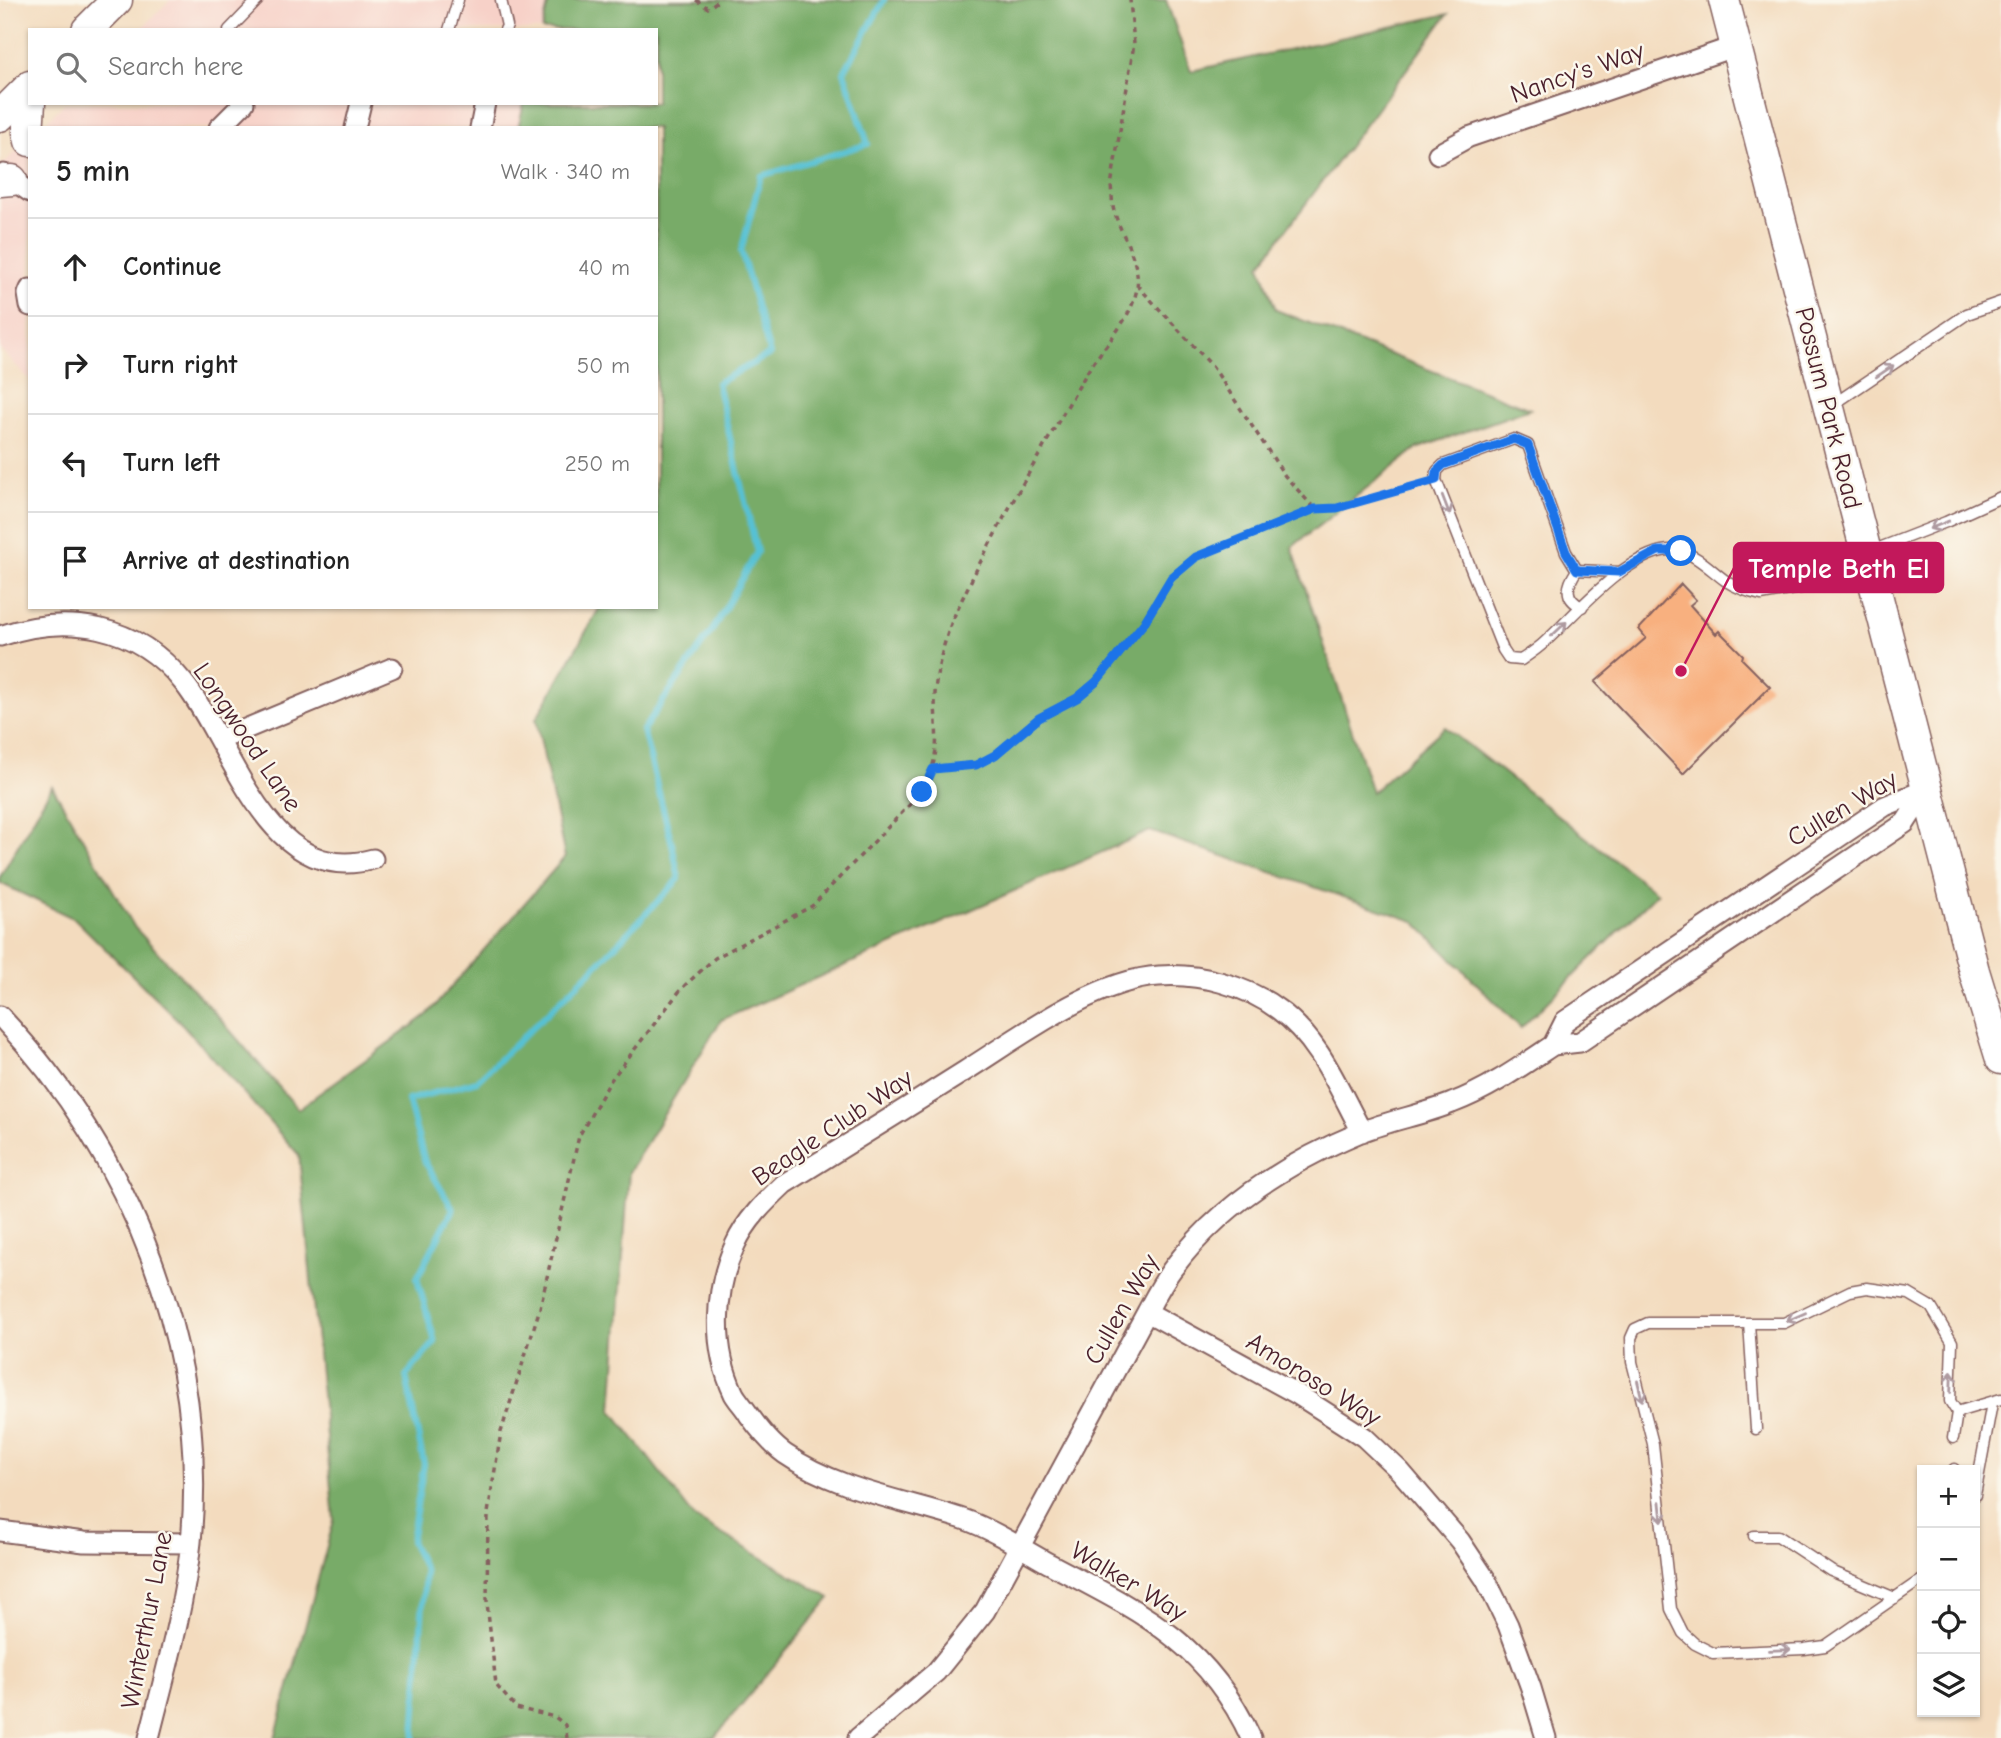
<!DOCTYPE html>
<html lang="en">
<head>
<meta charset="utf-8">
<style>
	:root { --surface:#fff; --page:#f2f2f2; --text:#222; --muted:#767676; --line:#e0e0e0 }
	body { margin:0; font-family:"Comic Neue",sans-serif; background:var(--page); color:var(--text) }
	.controls { position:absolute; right:21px; bottom:21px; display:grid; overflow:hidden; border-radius:0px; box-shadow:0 2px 5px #0004 }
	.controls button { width:63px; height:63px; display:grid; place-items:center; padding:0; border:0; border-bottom:2px solid var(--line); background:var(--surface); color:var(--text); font:35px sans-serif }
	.stop { position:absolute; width:21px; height:21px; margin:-16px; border:5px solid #1a73e8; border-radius:50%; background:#fff }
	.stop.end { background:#1a73e8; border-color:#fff; box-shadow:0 2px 7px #0008 }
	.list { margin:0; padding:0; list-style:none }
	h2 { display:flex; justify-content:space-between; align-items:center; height:91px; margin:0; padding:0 28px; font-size:30px }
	h2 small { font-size:23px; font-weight:400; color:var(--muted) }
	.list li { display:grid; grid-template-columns:46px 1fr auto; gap:21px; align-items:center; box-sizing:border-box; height:98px; padding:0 28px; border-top:2px solid var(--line) }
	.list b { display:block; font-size:26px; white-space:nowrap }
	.list em { font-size:23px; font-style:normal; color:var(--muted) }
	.icon { flex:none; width:38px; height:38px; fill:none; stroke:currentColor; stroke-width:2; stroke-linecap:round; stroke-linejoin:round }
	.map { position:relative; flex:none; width:2001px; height:1738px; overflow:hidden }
	.search { position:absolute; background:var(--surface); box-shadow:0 2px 5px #0004; left:28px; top:28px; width:630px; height:77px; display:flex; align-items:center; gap:18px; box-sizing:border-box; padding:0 24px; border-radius:0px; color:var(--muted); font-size:26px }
	.panel { position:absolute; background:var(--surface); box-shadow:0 2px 5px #0004; left:28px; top:126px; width:630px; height:483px; border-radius:0px }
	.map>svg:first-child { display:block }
	.built { fill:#f7d1c8 }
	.forest { fill:#78ab67; stroke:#616549; stroke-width:2 }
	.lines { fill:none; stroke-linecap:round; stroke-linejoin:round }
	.stream { stroke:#57c1d4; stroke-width:6 }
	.building { fill:#f8b07f }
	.lane-casing { stroke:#85615e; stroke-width:13 }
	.street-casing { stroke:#85615e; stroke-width:23 }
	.primary-casing { stroke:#85615e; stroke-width:33 }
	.path { stroke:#85615e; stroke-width:3.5; stroke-dasharray:5 5; stroke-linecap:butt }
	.lane { stroke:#fff; stroke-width:10 }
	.street { stroke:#fff; stroke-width:19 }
	.primary { stroke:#fff; stroke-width:30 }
	.oneway { stroke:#ae9aa0 }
	.route { stroke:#1a73e8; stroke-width:9 }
	.labels { text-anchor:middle; stroke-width:5; stroke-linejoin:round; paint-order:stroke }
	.street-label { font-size:26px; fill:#4a1f2b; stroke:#fbf7ec }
	.leader { fill:none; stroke:#c2185b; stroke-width:2.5 }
	.callout-dot { fill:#c2185b; stroke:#fbf7ec; stroke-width:2.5 }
	.callout { fill:#c2185b; stroke:#c2185b; stroke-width:2.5 }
	.callout-label { font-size:28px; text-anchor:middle; font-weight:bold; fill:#fff }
</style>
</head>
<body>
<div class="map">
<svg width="2001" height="1738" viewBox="0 0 2001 1738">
	<rect width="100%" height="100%" fill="#fbf7ec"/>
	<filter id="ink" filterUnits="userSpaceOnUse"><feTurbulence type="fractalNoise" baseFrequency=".0143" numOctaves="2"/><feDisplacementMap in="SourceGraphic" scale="14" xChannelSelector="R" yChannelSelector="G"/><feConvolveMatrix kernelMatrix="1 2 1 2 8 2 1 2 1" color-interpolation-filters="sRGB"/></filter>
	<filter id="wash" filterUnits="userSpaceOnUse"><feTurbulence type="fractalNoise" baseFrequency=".00686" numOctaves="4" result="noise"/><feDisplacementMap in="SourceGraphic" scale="28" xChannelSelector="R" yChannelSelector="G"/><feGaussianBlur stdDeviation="1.57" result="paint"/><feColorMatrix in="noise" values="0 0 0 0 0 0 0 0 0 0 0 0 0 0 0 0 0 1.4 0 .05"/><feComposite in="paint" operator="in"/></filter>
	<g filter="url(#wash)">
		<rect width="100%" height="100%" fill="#f3dbbe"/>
		<path class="built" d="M170,0h380l-8,30h-402z
			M65,103h459l-6,25h-478z
			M30,138v242l-30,-31v-182z"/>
		<path class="forest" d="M549,0h617l25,71 257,-57 -188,251 16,45 254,99 -114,40 -124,98 80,245 73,-65 212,166 -136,135 -107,-107 -264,-90 -429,189 -92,152 -17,238 83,108 135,80 -116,140h-439l59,-218 -35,-365 -116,-130 -108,-106 -75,-36v-6l52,-91 83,142 73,77 90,104 129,-94 138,-158 -29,-138 64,-112h56v-479h-138l6,-25h132v-73h-114z"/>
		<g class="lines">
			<path class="stream" d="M414,1738l11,-167 -14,-30 13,-77 -18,-88 29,-34 -18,-64 36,-69 -28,-47 -17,-62 69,-19 115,-111 87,-91 -7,-35 -29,-114 72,-104 42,-74 -40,-169 53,-29 -29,-103 20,-75 107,-32 -24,-72 40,-72"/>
		</g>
		<g id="blocks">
			<path class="building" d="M1681,584l15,16 -6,5 26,29 3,-3 24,24 -1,4 28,28 -87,87 -88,-92 51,-44 -7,-9z"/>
		</g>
	</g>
	<g filter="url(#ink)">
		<use href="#blocks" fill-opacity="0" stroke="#85615e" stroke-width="2"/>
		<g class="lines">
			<g class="lane-casing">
				<path id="lane" d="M501,0l6,26 -2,4
					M229,30l29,-30
					M449,30l9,-30
					M1831,406l136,-92 34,-12
					M1869,552l77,-30 55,-25
					M1577,570c-10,15 -14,28 5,37
					M1619,572l-42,-2 -11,-18 -38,-107 -14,-6 -71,26 -6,6 -1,9 67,170 6,9 12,1c9,-6 18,-12 26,-20 30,-27 90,-100 134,-89 17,5 31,20 45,30 11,7 22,11 35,14l106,-19
					M1749,1323l7,106
					M1953,1438l4,-26
					M1954,1469v1
					M1975,1495l17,-92
					M1754,1536h24l53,35 64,27
					M1922,1579l-97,67 -21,3 -91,4 -18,-9 -12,-11 -12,-24 -18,-165 -21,-82 -1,-24 4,-9 13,-6h136l66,-32 17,-3 42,6 22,13 21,35 -2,59 7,11 44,-13"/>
			</g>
			<g class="street-casing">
				<path id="street" d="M219,128l25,-25
					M355,128l6,-25
					M480,128l5,-25
					M1438,154l31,-17 267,-91
					M4,174l26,18
					M30,289l-2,5 2,12
					M0,636c67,-23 137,-12 183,46 50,61 84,207 190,177
					M219,740l173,-72
					M1927,789l-22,34 -325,219 -27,3 12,-24 320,-215z
					M0,1016c131,139 209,333 191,526 -7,66 -26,132 -42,196
					M1147,1312l150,82 67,43 36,34 60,70 26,39 22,45 23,63 15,50
					M0,1531l84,11 107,1
					M858,1738l78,-66 49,-61 162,-299c8,-15 16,-31 27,-45 47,-63 115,-105 187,-135 29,-12 62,-17 91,-29 37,-14 68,-36 101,-58
					M1251,1738c-44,-97 -114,-128 -203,-175 -27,-15 -56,-34 -85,-44 -59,-19 -126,-29 -178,-65 -14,-10 -26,-25 -36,-39 -4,-7 -11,-14 -15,-21 -22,-46 -20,-103 1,-149 11,-25 30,-43 49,-61 61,-38 121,-75 181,-113 53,-33 129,-91 194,-95 40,-3 87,9 120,34 41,30 59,78 83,122"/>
			</g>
			<g class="primary-casing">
				<path id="primary" d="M1724,0l203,789 47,182 27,88
					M87,30l30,-30
					M0,116l30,-30
					M30,141l-2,-9 2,-29
					M0,181l12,-1"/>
			</g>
			<path class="path" d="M696,0l12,8 11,-8
				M1137,285l76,82 72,109 30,33 22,-1 85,-24
				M933,769l43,-4 19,-10 44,-37 38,-20 19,-16 48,-59 27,-45 25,-21 119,-48
				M567,1738l-2,-13 -10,-8 -39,-9 -20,-23 -9,-82 1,-90 13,-81 39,-124 39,-172 32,-56 71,-92 33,-30 97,-52 110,-114c21,-42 13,-55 13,-98 1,-23 11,-61 21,-82 38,-82 85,-160 130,-238 16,-27 46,-54 51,-86 4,-28 -18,-55 -24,-81 -1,-7 -1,-14 -2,-21l23,-142 -4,-44"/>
			<use href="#lane" class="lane"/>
			<use href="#street" class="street"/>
			<use href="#primary" class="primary"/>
		</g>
		<defs><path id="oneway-shaft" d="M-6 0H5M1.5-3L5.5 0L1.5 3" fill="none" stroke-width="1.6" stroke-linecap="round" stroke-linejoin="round" transform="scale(1.75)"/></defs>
		<g class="oneway">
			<use href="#oneway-shaft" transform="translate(1885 371) rotate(-34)"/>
			<use href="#oneway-shaft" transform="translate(1446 505) rotate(69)"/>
			<use href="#oneway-shaft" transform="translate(1939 525) rotate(158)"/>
			<use href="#oneway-shaft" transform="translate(1559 629) rotate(-43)"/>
			<use href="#oneway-shaft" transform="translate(1796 1317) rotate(156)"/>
			<use href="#oneway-shaft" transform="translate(1951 1382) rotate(-88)"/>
			<use href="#oneway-shaft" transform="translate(1640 1391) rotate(76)"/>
			<use href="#oneway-shaft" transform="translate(1661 1512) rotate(84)"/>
			<use href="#oneway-shaft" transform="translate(1780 1650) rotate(-2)"/>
		</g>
	</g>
	<g class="lines" filter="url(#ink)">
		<path class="route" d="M922,792l11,-23 43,-4 19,-10 44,-37 38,-20 19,-16 48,-59 27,-45 25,-21 119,-48 22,-1 99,-28 1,-9 6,-6 71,-26 14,6 38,107 11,18 42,2 39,-21h23"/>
	</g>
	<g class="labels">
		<g class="street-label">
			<text transform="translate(1577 72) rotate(-19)" y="9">Nancy's Way</text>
			<text transform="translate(1829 408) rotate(76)" y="9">Possum Park Road</text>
			<text transform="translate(248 737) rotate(56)" y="9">Longwood Lane</text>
			<text transform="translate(1842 808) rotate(-31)" y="9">Cullen Way</text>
			<text transform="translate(832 1127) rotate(-34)" y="9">Beagle Club Way</text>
			<text transform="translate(1121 1309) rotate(-60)" y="9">Cullen Way</text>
			<text transform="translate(1314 1379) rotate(32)" y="9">Amoroso Way</text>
			<text transform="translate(1129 1581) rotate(31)" y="9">Walker Way</text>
			<text transform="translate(146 1620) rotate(-79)" y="9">Winterthur Lane</text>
		</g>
	</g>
	<path class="leader" d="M1681 671L1734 568"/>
	<circle class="callout-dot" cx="1681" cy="671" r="7"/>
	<rect class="callout" x="1734" y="543" width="209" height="49" rx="7"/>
	<g class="callout-label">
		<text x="1839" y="578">Temple Beth El</text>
	</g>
</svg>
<div class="controls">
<button>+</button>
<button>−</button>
<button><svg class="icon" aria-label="locate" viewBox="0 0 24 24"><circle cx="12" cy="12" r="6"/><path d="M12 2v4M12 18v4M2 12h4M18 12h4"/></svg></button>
<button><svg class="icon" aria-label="layers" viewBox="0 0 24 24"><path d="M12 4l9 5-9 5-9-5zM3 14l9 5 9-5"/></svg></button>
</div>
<div class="stop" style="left:1681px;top:551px"></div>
<div class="stop end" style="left:922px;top:792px"></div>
<div class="search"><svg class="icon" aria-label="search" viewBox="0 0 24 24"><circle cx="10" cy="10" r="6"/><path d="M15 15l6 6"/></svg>Search here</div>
<section class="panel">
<h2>5 min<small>Walk · 340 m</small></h2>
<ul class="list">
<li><svg class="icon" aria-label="ahead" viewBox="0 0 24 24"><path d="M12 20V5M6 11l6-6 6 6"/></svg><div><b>Continue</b></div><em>40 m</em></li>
<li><svg class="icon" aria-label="right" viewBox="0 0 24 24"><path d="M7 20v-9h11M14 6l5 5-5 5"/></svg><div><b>Turn right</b></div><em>50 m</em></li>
<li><svg class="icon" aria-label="left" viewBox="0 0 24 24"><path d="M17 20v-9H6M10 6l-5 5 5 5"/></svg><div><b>Turn left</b></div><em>250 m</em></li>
<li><svg class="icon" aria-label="arrive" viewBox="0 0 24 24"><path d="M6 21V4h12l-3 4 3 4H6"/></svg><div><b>Arrive at destination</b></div></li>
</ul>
</section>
</div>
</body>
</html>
